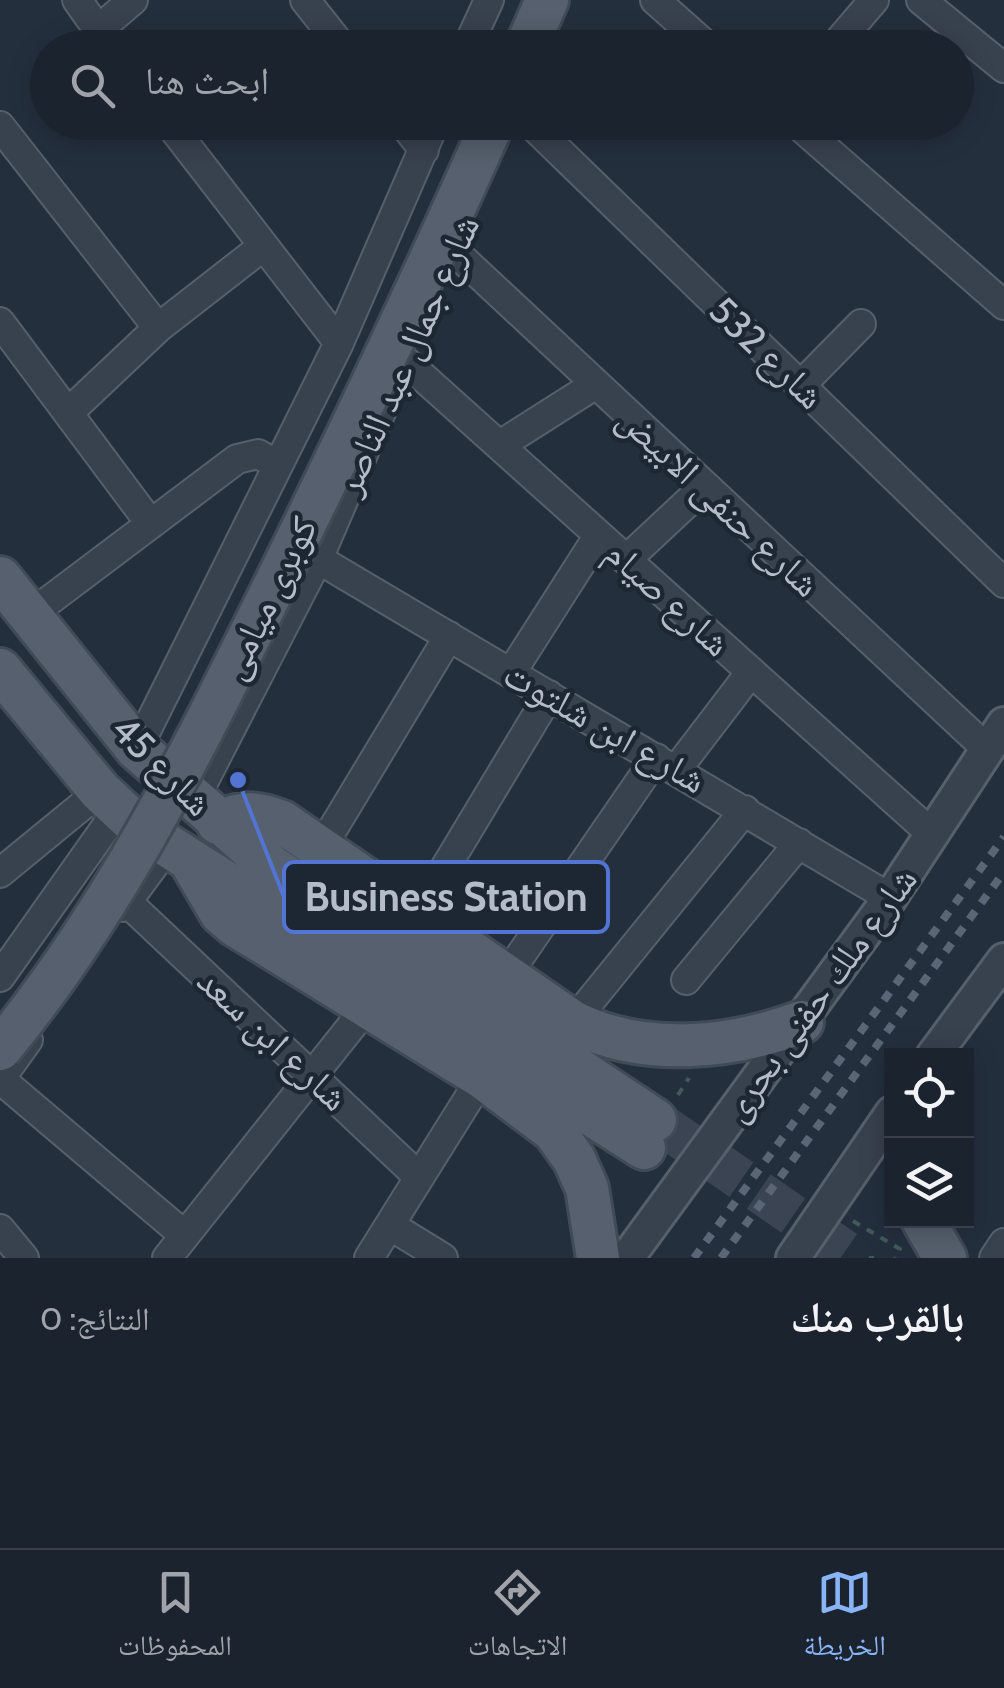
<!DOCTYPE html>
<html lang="ar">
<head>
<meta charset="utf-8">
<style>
	:root { --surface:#1b232e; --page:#282f3a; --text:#f1f3f6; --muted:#a0a4aa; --line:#39404a; --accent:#8ab4f8 }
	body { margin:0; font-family:Cabin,"Noto Naskh Arabic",sans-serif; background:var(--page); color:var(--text); direction:rtl }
	.controls { position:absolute; right:30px; bottom:30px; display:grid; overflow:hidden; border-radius:0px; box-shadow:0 5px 25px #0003 }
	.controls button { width:90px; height:90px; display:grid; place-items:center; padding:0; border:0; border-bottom:2px solid var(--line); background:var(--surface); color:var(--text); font:50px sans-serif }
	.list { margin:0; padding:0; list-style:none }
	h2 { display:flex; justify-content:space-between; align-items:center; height:130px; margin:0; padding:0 40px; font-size:42px }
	h2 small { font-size:32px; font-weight:400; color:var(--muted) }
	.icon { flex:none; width:55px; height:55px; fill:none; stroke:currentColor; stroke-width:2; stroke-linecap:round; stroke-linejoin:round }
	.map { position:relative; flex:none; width:1004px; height:1258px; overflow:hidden; direction:ltr }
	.search { position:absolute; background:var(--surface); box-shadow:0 5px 25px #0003; left:30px; right:30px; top:30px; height:110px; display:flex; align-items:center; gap:25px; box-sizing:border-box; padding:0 35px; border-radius:55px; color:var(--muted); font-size:38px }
	.sheet { height:290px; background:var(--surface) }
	nav { display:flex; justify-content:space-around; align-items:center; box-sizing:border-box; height:140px; border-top:2px solid var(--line); background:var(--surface); font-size:28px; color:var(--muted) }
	nav a { display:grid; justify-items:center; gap:5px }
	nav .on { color:var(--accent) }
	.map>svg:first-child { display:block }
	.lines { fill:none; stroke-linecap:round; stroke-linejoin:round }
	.primary-tunnel { stroke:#3a4453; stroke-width:42; stroke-dasharray:42 21; stroke-linecap:butt }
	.minor-casing { stroke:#565f6c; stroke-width:32 }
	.tertiary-casing { stroke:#565f6c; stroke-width:38 }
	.primary-casing { stroke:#414a57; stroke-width:48 }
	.path { stroke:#44595c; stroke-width:4; stroke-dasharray:8 8; stroke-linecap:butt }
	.minor { stroke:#38414e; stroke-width:28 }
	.tertiary { stroke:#38414e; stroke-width:32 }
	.primary { stroke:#56606e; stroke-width:42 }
	.rail { stroke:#5a6575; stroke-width:8; stroke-dasharray:10 10; stroke-linecap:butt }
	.primary-bridge-casing { stroke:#414a57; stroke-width:48; stroke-linecap:butt }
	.primary-bridge { stroke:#56606e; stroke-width:42 }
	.labels { text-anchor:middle; stroke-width:9; stroke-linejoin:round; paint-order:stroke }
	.street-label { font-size:38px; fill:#b4bcc9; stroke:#1d2633 }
	.leader { fill:none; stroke:#5274d3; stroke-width:4 }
	.callout-dot { fill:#5274d3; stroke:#1d2633; stroke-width:4 }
	.callout { fill:#1d2633; stroke:#5274d3; stroke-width:4 }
	.callout-label { font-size:40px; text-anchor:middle; font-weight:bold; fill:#b4bcc9 }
</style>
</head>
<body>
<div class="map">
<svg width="1004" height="1258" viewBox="0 0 1004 1258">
	<rect width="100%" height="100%" fill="#242f3e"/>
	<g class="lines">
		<path class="primary-tunnel" d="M655,1120l200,138"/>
		<g class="minor-casing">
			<path id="minor" d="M77,0l34,48
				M305,0l38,48
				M655,0l54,48
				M921,0l83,68
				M98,30l35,-30
				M467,48l22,-48
				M833,48l41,-48
				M168,122l171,221
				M402,122l22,28
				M529,122l475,461
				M795,122l209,183
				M0,126l158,202
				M454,251l533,498
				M0,322l150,201
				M404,360l529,475
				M801,385l60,-61
				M68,413l90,-85 104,-81
				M500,445l96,-61
				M318,559l572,339
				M626,560l77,-72
				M30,615l207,-156 21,-5 20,11
				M511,673l88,-138
				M137,749l202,-406 96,-221
				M677,769l74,-97
				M194,800l124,-241 64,-149
				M320,850l129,-214
				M0,873l100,-82
				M127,902l292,275
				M123,907l45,-61
				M418,913l131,-218
				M507,975l149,-217
				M0,977l118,-167
				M686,980l113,-137
				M573,1022l172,-212
				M0,1079l28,-39
				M0,1079l183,155
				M391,1226l52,32
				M0,1229l24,29
				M167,1258l199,-250
				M369,1258l113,-181
				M994,1258l10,-15"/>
		</g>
		<g class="tertiary-casing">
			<path id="tertiary" d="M933,1056l71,-96
				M627,1258l263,-360 114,-174
				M793,1258l99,-145"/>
		</g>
		<g class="primary-casing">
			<path id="primary" d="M526,48l21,-48
				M0,578l137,171 135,118 383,253
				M0,670l100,121 40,37 504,320
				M218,823c24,-12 39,-11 64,-1l291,200c70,35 157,27 229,0
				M191,862l30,51 14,12 247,152 72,54 20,28 13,29 11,70
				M923,1220l22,38"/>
		</g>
		<path class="path" d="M678,1095l11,-17
			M853,1221l47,28 -5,9
			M869,1258h5"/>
		<use href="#minor" class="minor"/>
		<use href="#tertiary" class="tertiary"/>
		<use href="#primary" class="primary"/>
		<path class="rail" d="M694,1258l310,-421
			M721,1258l283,-386"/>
		<g class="primary-bridge-casing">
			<path id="primary-bridge" d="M0,1049c112,-135 189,-291 267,-448 78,-158 154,-317 226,-479"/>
		</g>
		<use href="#primary-bridge" class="primary-bridge"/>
	</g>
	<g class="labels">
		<g class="street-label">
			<text transform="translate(767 353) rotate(44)" y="13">شارع 532</text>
			<text transform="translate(407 355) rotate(-66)" y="13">شارع جمال عبد الناصر</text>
			<text transform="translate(719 501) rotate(43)" y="13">شارع حنفى الابيض</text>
			<text transform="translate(268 598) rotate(-64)" y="13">كوبرى ميامى</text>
			<text transform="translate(668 598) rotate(42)" y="13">شارع صيام</text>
			<text transform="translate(605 727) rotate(30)" y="13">شارع ابن شلتوت</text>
			<text transform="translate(162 766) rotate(45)" y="13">شارع 45</text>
			<text transform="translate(819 994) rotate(-54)" y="13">شارع ملك حفنى بحرى</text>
			<text transform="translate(273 1039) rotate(43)" y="13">شارع ابن سعد</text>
		</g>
	</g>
	<path class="leader" d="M238 780L284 897"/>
	<circle class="callout-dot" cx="238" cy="780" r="10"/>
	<rect class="callout" x="284" y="862" width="324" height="70" rx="10"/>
	<g class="callout-label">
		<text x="446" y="911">Business Station</text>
	</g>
</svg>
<div class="controls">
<button><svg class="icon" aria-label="locate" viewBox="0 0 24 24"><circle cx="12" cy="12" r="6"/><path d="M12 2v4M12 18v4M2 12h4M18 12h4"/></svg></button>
<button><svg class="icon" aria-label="layers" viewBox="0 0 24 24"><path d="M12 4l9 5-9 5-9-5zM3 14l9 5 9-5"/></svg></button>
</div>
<div class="search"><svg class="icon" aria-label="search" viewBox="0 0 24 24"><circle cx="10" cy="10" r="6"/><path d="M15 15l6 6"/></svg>ابحث هنا</div>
</div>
<section class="sheet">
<h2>بالقرب منك<small>النتائج: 0</small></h2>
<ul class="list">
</ul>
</section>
<nav>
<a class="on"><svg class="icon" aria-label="map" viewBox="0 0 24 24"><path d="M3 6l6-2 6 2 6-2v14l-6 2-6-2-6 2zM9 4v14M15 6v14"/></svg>الخريطة</a>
<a><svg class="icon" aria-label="directions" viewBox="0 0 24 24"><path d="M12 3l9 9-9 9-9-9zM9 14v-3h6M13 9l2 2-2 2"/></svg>الاتجاهات</a>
<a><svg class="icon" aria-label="saved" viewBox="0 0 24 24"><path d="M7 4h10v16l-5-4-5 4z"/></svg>المحفوظات</a>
</nav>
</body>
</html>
